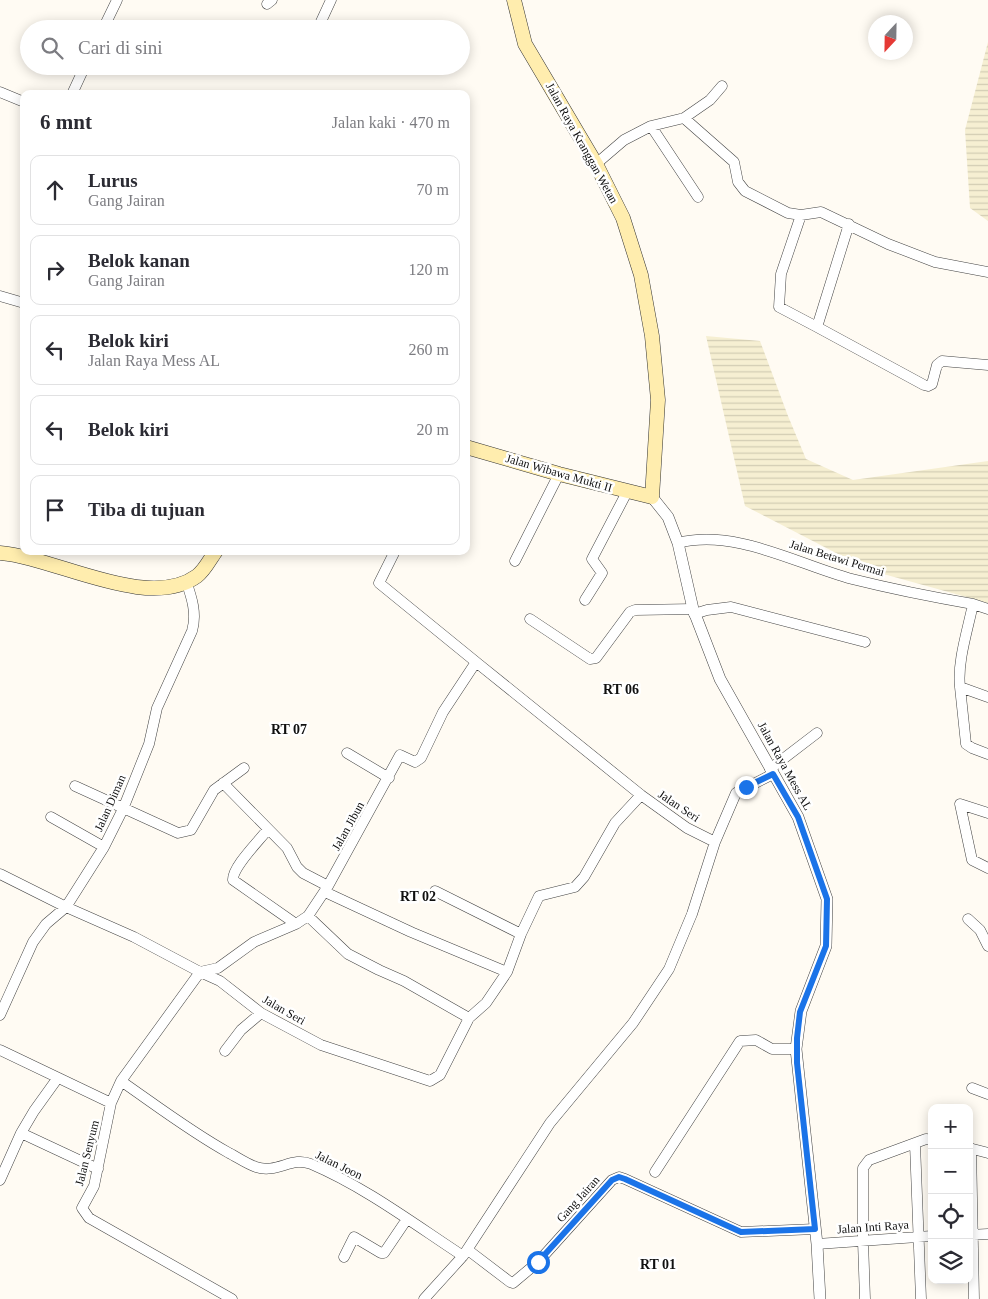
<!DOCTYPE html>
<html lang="id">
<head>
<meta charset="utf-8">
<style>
	:root { --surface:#fff; --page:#f7f7f7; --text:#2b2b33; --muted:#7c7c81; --line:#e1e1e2 }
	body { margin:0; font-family:"Times New Roman",serif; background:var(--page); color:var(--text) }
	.controls { position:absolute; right:15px; bottom:15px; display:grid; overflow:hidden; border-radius:10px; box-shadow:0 2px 12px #0003 }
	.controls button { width:45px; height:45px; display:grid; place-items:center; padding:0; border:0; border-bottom:1px solid var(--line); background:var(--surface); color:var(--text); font:25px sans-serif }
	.compass { position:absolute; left:868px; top:15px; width:45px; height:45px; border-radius:50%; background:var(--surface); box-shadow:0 2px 12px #0003; rotate:202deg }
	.stop { position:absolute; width:15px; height:15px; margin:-11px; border:4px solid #1a73e8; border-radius:50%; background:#fff }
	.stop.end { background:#1a73e8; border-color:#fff; box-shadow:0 1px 5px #0008 }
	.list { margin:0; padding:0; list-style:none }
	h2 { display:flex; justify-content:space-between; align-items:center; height:65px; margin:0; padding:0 20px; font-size:21px }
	h2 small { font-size:16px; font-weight:400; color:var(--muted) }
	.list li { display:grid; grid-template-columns:32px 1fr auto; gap:15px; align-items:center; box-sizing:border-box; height:70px; margin:0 10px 10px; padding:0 10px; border:1px solid var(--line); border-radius:10px }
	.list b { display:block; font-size:19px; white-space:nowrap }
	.list p { margin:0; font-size:16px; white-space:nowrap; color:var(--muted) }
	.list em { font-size:16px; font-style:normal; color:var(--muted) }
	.icon { flex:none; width:28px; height:28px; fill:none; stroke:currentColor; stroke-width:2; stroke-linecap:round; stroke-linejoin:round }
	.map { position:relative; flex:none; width:988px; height:1299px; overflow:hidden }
	.search { position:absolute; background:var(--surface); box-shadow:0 2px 12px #0003; left:20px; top:20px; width:450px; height:55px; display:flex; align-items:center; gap:12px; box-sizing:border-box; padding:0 18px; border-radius:28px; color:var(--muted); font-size:19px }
	.panel { position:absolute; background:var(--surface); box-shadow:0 2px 12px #0003; left:20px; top:90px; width:450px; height:465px; border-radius:10px }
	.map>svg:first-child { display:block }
	.farmland { fill:url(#farmland-rules) }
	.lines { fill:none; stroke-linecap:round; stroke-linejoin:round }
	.minor-casing { stroke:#434343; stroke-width:11 }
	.tertiary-casing { stroke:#434343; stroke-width:12 }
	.secondary-casing { stroke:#323232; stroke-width:15 }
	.minor { stroke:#fff; stroke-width:10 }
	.tertiary { stroke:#fff; stroke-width:11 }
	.secondary { stroke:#ffedae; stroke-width:14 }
	.route { stroke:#1a73e8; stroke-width:6 }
	.labels { text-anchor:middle; stroke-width:5; stroke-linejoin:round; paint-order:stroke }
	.street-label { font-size:12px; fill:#101010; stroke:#fff }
	.neighbourhood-label { font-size:14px; font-weight:bold; fill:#101010; stroke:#fff }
</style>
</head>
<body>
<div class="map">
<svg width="988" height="1299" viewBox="0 0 988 1299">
	<defs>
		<pattern id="farmland-rules" width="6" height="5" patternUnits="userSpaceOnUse" patternTransform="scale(1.25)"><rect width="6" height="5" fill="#f6efd2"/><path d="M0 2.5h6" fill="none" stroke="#d2ccb3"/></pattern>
	</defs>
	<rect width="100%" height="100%" fill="#fffbf3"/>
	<path class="farmland" d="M988,42v179l-18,-13 -5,-78z
		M706,336l54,5 28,75 18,43 47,21 135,-19v142l-119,-33 -124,-64z"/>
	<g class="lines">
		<g class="minor-casing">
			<path id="minor" d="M267,4l5,-4
				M318,28l13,-28
				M103,29l14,-29
				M0,92l24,10
				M72,94l13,-28
				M684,118l26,-18 12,-14
				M651,126l47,71
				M596,164l28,-24 27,-14 33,-8 50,44 4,20 7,9 43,22 13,2 20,-3 67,32 47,18 53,10
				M801,215l-20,59 -2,33 38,20 32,-103
				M0,296l24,7
				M817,327l107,58 4,1 4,-2 5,-19 5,-4 46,4
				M678,543c57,-15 121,22 174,36 40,10 80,18 121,25l15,5
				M515,561l44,-87
				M585,600l17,-27 -10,-14 35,-67
				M694,614l13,-4 24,-3 134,35
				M530,619l60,40 6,-1 34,-46 5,-2 58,-1
				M476,662l165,133 46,33 28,14
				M960,687c-3,-25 8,-58 13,-83
				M988,697l-28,-10 6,57 6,4 16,6
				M347,753l42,25
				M770,769l47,-36
				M223,783l64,65 10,19 6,6 25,13
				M75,786l103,47 13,-3 23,-40 30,-22
				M988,813l-28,-9 12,56 16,8
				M51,817l53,30
				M268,829c-8,11 -36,38 -35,51l63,44
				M0,874l66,33 68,30 66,35 20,9 41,32 60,32 109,36 10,-6 29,-57 17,-15 21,-31 14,-38 18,-38 36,-9 9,-10 31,-54 26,-28
				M435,891l86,43
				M325,892l86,40 96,40
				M308,916l40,38 31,16 25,11 65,37
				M968,919l12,11 8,16
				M0,1015l33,-73 13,-18 20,-17 38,-60 19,-38 26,-65 8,-36 35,-77c5,-17 0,-33 -6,-50
				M0,1050l111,53 10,-22 79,-109 18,-4 36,-26 42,-18 12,-8 20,-30 72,-131 15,7 6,-4 22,-46 33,-50 -97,-79 16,-32
				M225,1051l16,-21 20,-17
				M121,1081c36,25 70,51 108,72 8,4 18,11 27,14 21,7 36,-11 55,-3 54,23 103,60 152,92
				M972,1088l16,6
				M111,1103l-17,83 -12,22 7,10 143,81
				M21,1133l77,36
				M915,1144l6,155
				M969,1148l19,5
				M971,1148l3,151
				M655,1172l85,-131 16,-1 16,9h24
				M0,1180l21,-47 13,-22 23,-32
				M969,1235l19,-1
				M817,1244l115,-8
				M468,1250l42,32 3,1 25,-21 74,-82 7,-3 6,2 116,53 74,-3
				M344,1257l10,-20 27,16h3l23,-34
				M424,1299l39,-43 87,-133 83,-100 36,-54 23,-55 23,-72 21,-49 37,-19
				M865,1299l-2,-58v-73l6,-8 57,-21 6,1"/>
		</g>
		<g class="tertiary-casing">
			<path id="tertiary" d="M652,497l16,20 10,26 15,66 27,70 78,138 29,82 -1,47 -25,65 -5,38 21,195 3,55"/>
		</g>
		<g class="secondary-casing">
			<path id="secondary" d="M466,447l93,27 93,23 6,-97 -6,-64 -11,-61 -18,-57 -27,-54 -71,-120 -11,-44
				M0,553c55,4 148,59 197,23 8,-6 13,-17 19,-25"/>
		</g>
		<use href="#minor" class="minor"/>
		<use href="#tertiary" class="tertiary"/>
		<use href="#secondary" class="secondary"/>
	</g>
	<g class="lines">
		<path class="route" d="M538,1262l74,-82 7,-3 6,2 116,53 74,-3 -18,-166v-25l3,-26 26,-66 1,-47 -29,-82 -25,-43 -27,13"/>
	</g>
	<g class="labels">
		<g class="street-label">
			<text transform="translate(582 143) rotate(61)" y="4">Jalan Raya Kranggan Wetan</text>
			<text transform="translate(559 473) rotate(16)" y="4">Jalan Wibawa Mukti II</text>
			<text transform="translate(837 558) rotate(17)" y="4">Jalan Betawi Permai</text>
			<text transform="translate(785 766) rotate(61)" y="4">Jalan Raya Mess AL</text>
			<text transform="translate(110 803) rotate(-66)" y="4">Jalan Diman</text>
			<text transform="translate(679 806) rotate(34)" y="4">Jalan Seri</text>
			<text transform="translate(348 826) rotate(-61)" y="4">Jalan Jibun</text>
			<text transform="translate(284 1010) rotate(30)" y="4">Jalan Seri</text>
			<text transform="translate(87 1153) rotate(-76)" y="4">Jalan Senyum</text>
			<text transform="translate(339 1165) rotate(26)" y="4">Jalan Joon</text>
			<text transform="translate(578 1199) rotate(-48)" y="4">Gang Jairan</text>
			<text transform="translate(873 1227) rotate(-4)" y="4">Jalan Inti Raya</text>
		</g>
		<g class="neighbourhood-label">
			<text x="621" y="694">RT 06</text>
			<text x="289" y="734">RT 07</text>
			<text x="418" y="901">RT 02</text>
			<text x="658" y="1269">RT 01</text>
		</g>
	</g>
</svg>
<div class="controls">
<button>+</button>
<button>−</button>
<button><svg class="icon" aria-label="locate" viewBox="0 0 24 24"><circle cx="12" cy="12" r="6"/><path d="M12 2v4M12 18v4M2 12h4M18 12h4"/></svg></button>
<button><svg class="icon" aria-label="layers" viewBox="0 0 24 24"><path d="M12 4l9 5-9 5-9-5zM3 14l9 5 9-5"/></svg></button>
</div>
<svg class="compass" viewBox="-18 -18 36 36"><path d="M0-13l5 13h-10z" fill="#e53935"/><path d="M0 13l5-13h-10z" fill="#7c7c81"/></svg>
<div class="stop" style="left:538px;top:1262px"></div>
<div class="stop end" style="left:746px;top:787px"></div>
<div class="search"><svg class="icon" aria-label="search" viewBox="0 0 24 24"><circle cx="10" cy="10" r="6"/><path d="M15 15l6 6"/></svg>Cari di sini</div>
<section class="panel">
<h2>6 mnt<small>Jalan kaki · 470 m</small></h2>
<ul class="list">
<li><svg class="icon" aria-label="ahead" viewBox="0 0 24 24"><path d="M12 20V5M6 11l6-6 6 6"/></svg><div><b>Lurus</b><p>Gang Jairan</p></div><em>70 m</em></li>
<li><svg class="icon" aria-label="right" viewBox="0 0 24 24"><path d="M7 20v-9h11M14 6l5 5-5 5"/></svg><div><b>Belok kanan</b><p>Gang Jairan</p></div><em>120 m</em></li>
<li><svg class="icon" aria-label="left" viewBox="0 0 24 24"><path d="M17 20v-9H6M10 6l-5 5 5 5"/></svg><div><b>Belok kiri</b><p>Jalan Raya Mess AL</p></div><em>260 m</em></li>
<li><svg class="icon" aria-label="left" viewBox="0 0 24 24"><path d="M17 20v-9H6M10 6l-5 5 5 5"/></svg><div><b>Belok kiri</b></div><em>20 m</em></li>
<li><svg class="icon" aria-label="arrive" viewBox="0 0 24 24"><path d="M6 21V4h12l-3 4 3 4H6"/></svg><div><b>Tiba di tujuan</b></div></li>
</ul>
</section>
</div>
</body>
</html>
